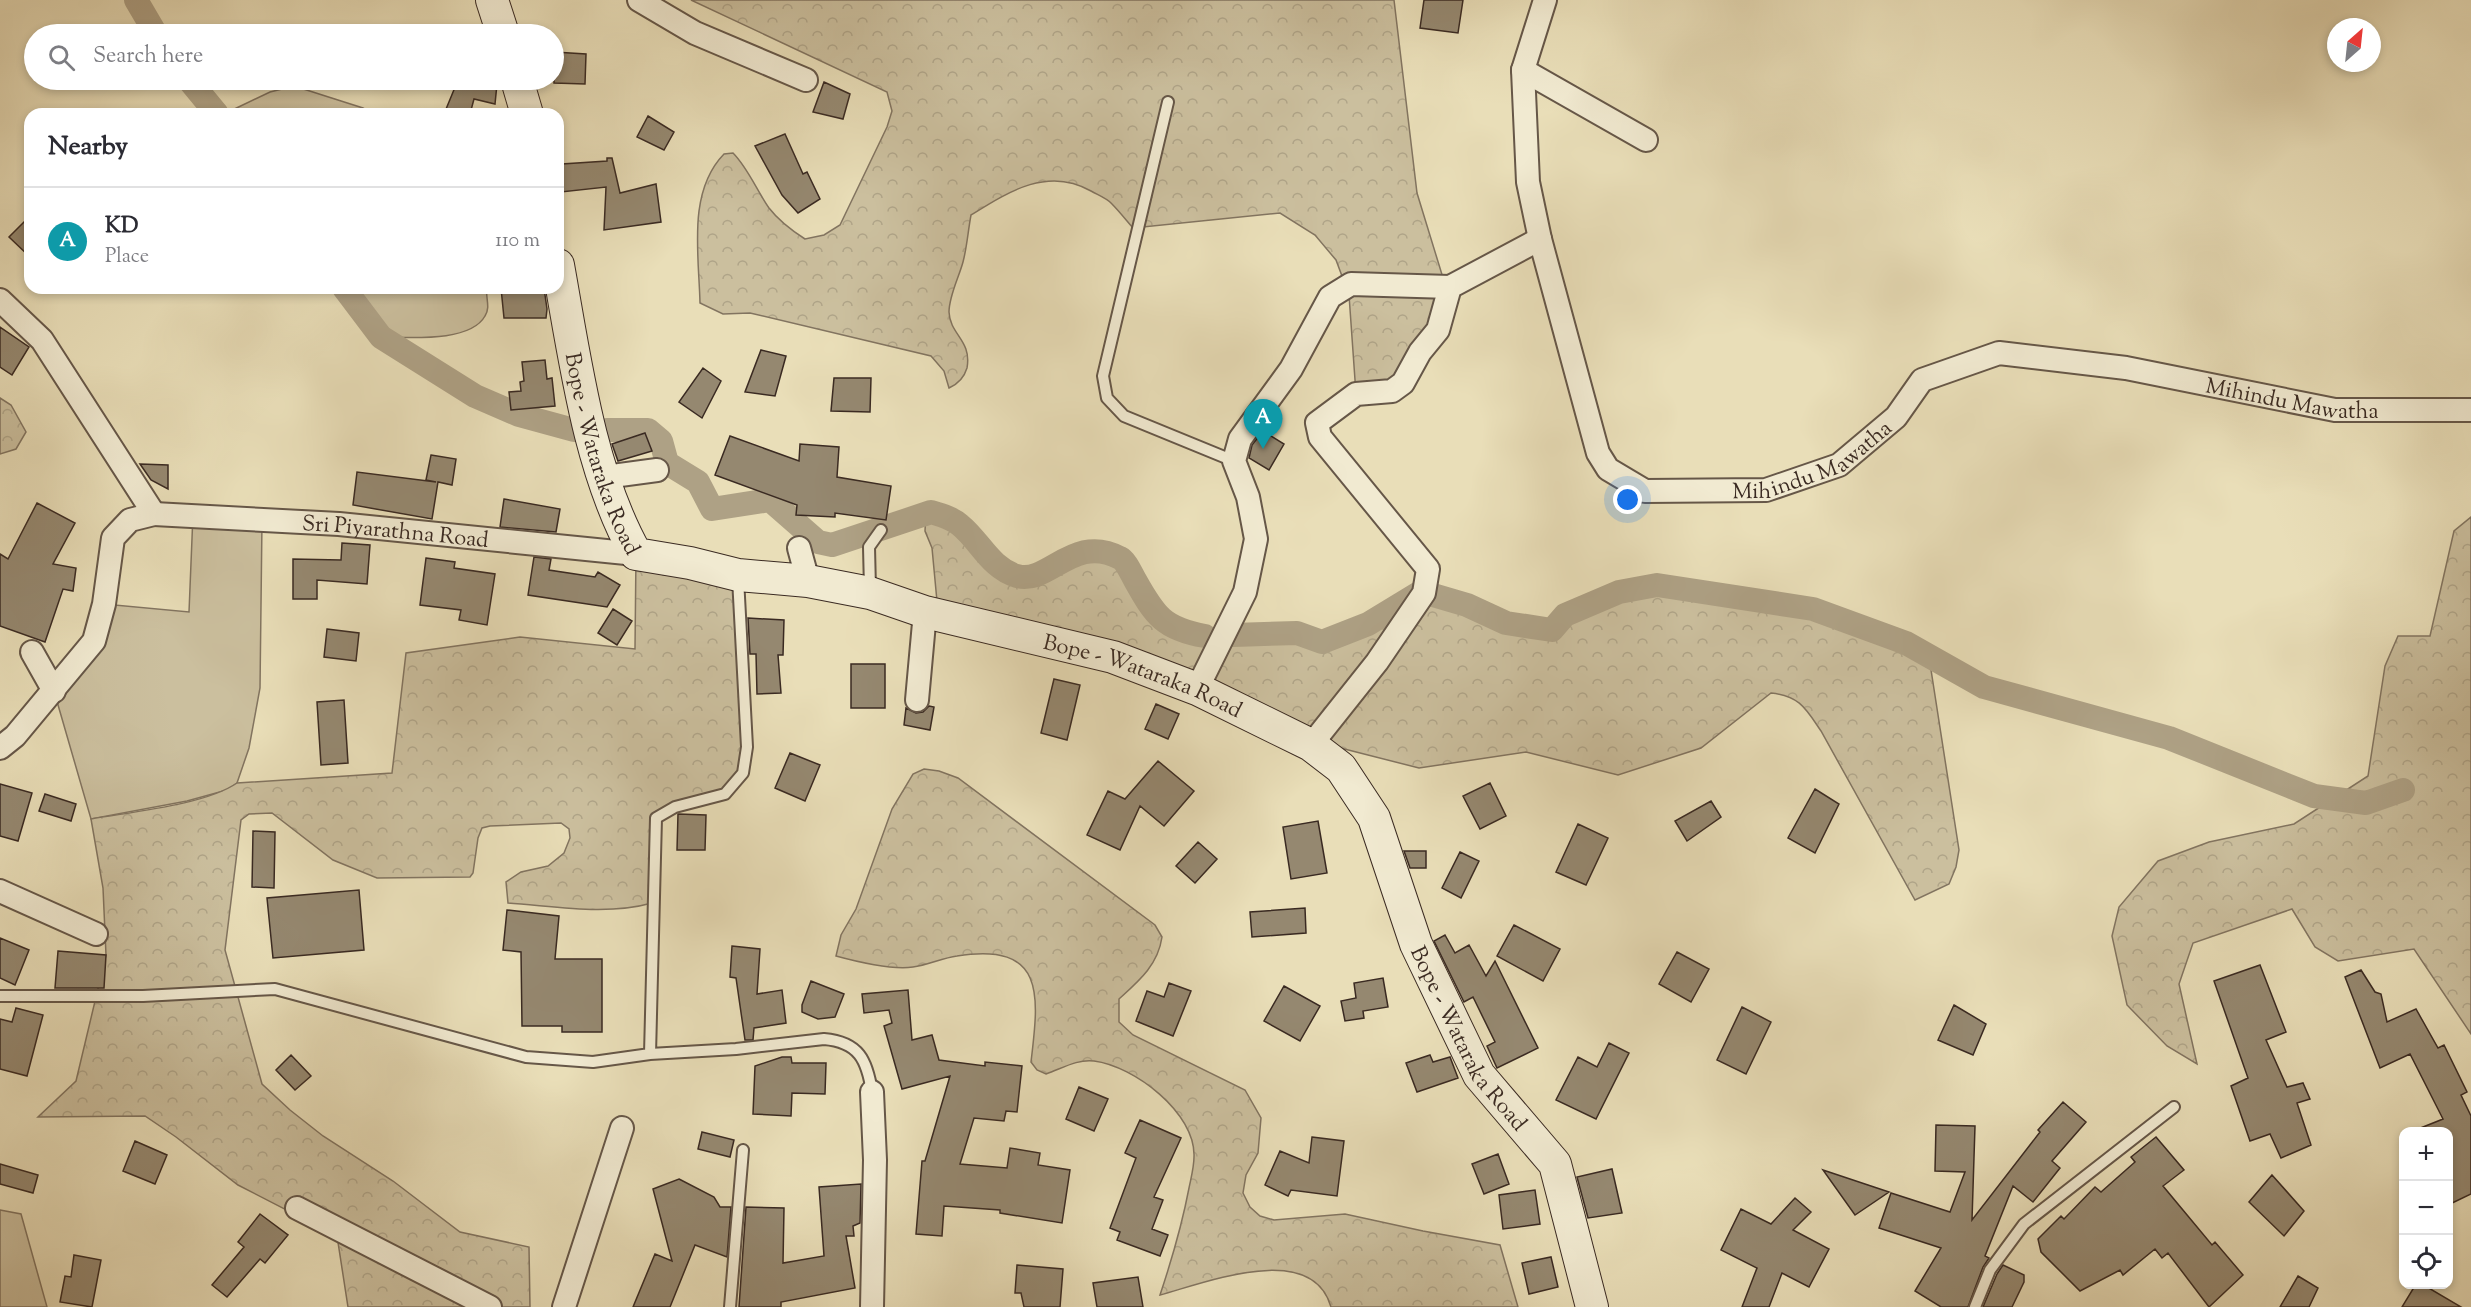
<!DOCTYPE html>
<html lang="en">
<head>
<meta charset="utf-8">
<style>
	:root { --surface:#fff; --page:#f7f7f7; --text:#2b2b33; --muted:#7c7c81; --line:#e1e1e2; --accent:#7c3aed }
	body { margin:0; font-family:"Sorts Mill Goudy",serif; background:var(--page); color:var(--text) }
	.controls { position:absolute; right:18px; bottom:18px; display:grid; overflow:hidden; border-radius:12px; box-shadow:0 3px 9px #0003 }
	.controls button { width:54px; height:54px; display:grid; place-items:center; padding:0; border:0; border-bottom:2px solid var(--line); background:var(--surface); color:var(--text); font:30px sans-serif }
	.compass { position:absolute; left:2327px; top:18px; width:54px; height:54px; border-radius:50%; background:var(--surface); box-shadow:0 3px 9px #0003; rotate:27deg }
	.you { position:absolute; left:1628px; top:500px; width:21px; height:21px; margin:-15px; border:4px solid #fff; border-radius:50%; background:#1a73e8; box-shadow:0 0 0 9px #1a73e833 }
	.badge { display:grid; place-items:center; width:39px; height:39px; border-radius:50%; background:var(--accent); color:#fff; font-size:20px; font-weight:700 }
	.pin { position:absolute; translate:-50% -50px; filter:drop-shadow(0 2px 3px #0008) }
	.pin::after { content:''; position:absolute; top:32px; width:21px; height:18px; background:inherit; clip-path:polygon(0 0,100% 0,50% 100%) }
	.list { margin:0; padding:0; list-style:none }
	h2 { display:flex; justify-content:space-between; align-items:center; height:78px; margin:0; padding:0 24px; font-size:26px }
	h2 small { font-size:20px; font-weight:400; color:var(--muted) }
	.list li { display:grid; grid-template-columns:39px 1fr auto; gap:18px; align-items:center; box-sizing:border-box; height:108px; padding:0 24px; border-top:2px solid var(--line) }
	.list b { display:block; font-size:22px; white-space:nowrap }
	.list p { margin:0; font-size:20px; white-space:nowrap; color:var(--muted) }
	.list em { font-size:20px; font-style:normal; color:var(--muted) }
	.icon { flex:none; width:33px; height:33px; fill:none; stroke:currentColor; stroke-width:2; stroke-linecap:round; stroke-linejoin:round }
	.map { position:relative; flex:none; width:2471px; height:1307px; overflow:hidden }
	.search { position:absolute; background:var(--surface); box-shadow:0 3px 9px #0003; left:24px; top:24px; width:540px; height:66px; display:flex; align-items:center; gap:15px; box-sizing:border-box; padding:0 21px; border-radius:33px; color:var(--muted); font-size:22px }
	.panel { position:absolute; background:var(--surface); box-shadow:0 3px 9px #0003; left:24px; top:108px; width:540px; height:186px; border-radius:18px }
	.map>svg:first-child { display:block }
	.grass { fill:#cbbf9e; stroke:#827460; stroke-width:1.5 }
	.forest { fill:url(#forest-crowns); stroke:#827460; stroke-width:1.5 }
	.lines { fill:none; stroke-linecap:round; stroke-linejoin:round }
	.canal { stroke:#aea185; stroke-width:24 }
	.building { fill:#958870; stroke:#3a2a22; stroke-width:1.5 }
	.lane-casing { stroke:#665748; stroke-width:14 }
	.street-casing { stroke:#665748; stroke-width:26 }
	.secondary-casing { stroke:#3a2a22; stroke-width:34 }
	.lane { stroke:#f1ead1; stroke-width:10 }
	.street { stroke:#f1ead1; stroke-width:22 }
	.secondary { stroke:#f1ead1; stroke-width:32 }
	.labels { text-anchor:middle; stroke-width:5; stroke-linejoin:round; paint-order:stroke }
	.street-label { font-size:22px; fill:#3a2a22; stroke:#f1ead1 }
</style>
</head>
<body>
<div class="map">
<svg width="2471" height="1307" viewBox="0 0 2471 1307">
	<defs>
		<pattern id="forest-crowns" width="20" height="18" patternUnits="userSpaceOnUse" patternTransform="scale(1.5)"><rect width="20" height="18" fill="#cbbf9e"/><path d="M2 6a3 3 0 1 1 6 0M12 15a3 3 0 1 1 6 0" fill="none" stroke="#afa488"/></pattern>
	</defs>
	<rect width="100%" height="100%" fill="#e9deb8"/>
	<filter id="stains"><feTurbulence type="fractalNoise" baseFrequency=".00333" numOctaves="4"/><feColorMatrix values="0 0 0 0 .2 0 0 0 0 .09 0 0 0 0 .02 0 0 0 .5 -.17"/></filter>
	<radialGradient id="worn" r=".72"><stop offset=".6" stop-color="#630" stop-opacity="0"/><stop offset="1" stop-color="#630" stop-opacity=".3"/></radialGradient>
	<path class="grass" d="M294,86l69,22 10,6h-149l46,-22z
		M344,288h143c-2,9 4,19 -2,28 -15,27 -77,21 -104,21z
		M193,514l69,7 -2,167 -11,60 -12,35 -10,7 -40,11 -96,18 -37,-128 50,-87 85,8z
		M0,1210l21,4 26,93h-47z"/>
	<path class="forest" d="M691,0h703l23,193 30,98 -44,92 -47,11 -7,-99 -13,-35 -21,-25 -35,-22 -147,15c-7,-8 -14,-17 -22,-25 -5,-5 -13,-8 -20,-12 -43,-25 -83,1 -120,24 -3,16 -4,32 -8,47 -4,15 -14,34 -14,50 1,23 23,28 18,56 -3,10 -9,16 -18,20l-5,-17 -13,-15 -181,-43 -27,1 -23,-11c-1,-48 -13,-111 24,-149l9,-1c15,15 24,38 36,55 10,13 22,22 36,31l19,-4 16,-10 47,-98 5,-16 -5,-19z
		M0,398l11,7 15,27 -10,17 -16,5z
		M926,512c38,-5 56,52 90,64 26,8 56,-31 86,-25 6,2 17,5 21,9 20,22 24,57 56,71 22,10 50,-3 72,-5 23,-2 50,8 71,16l46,-18 53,-34 46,15 39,18 46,7 14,-15 53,-23 38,-7 156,24 93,34 23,14 30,193 -3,17 -7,17 -34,16 -94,-169c-15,-22 -21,-35 -50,-38l-70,55 -83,27 -92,-23 -107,16 -106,-27 -375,-129 -6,-64 -7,-17z
		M2471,517v517l-57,-85 -76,12 -23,-14 -23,-38 -99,34 -14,41 18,80 -30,-18 -40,-41 -15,-69 7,-29 39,-46 51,-19 85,-18 74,-48 17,-110 13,-30h32l24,-105z
		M636,554l102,21 5,198 -18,21 -69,24 -4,85c-46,13 -98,3 -144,0l-2,-21 15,-10 27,-6 16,-13 6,-15 -1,-9 -8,-6 -71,3 -8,2 -4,10 -5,35 -3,4 -93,1 -44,-18 -61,-47 -23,1 -8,6 -16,130 37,134 28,26 33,26 70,45 67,51 69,15 1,60h-182l-11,-71 -99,-51 -62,-48 -31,-21 -107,1 38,-36 30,-126 -3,-67 -12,-69c39,-7 114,-14 146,-36l155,-10 14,-120 114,-16 115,12z
		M924,769l15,2 19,7 197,147 7,12c-4,28 -23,44 -43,62v23l14,13 112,55 16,28 -3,35 -12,22 -3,18 7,14 10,9 14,4 71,-6 78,17 77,14 18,62h-187c-19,-67 -126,-24 -171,-12 12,-36 22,-70 29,-107 2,-10 5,-21 5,-31 2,-44 -60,-91 -100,-96 -17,-2 -31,7 -48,13l-9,-4 -6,-8c8,-67 15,-120 -74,-106 -15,2 -29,9 -44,11 -22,3 -55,-5 -77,-11l5,-21 15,-26 36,-100 21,-35z"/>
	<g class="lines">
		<path class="canal" d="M136,0l20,34
			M189,80l28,34
			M344,288l37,49 94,59 44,19 55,15
			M607,430h41l13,11 6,22 31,19 14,27 58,-9 48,42 14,3 99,-33c10,3 21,6 29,13 20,16 30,43 57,51 32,9 56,-43 103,-18 6,3 11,15 15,22 20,36 29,49 70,56
			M1433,595l34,10 39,18 46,7 13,-15 54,-23 38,-7 156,24 93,34 78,44 185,51 145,58 52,7 37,-13
			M1233,635l64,-2 25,9 46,-18 51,-31"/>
	</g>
	<path class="building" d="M1424,0h39l-5,33 -38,-5z
		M554,52l32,2 -1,30 -31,-1z
		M458,80h31l8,4 -2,20 -21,-5 -4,15h-26z
		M824,82l26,12 -7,25 -30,-7z
		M648,116l26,16 -10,18 -27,-13z
		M785,134l18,40 4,-2 13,27 -22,14 -16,-18 -27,-49z
		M607,158h5l8,35 36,-9 5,38 -57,8 2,-43 -45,5 1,-28 45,-3z
		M30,216v41l-21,-20z
		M501,288h43l3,21 -1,9h-42z
		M0,327l29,20 -17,28 -12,-8z
		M761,350l25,6 -11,40 -30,-4z
		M545,360l2,19 5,-1 3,28 -44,4 -2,-18 12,-1 -1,-9 4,-1 -2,-19z
		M703,368l18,13 -19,37 -23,-16z
		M834,378h37l-1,34 -39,-1z
		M1263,431l21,13 -15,26 -20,-12 3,-13z
		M645,433l7,18 -34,10 -6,-17z
		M730,436l69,25 1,-17 39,3 -2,30 54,9 -5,34 -51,-7v4l-39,-2 1,-10 -82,-30z
		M431,455l25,4 -4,26 -14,-3 -6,37 -79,-14 4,-33 79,10 -10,-2z
		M140,464l28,1v24l-17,-9z
		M504,499l56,10 -4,23 -56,-5z
		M37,503l38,20 -22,41 23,4 -3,23 -10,-2 -18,53 -45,-16v-72l8,5z
		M342,543l28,2 -3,39 -50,-4v19h-24v-40l48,1z
		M534,557l17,2 -2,11 46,7 3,-5 22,13 -13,22 -79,-12z
		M426,558l29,4 -1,6 41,6 -8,51 -28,-5 2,-10 -41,-5z
		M613,609l19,12 -15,24 -19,-12z
		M748,618l36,2 -1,35h-5l3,38 -24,1 -1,-40h-6z
		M327,629l32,4 -3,28 -32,-4z
		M851,664h34v44h-34z
		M1054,679l26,6 -13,55 -26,-7z
		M344,700l4,63 -27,2 -4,-63z
		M1156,704l23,10 -11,25 -23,-10z
		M929,706l5,1 -4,23 -26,-5 2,-17 10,5 7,-1z
		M790,753l30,12 -15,36 -30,-13z
		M1158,761l36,30 -30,35 -24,-20 -20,44 -33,-15 21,-44 17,8z
		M1490,783l16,33 -26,13 -17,-33z
		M0,784l32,9 -14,48 -18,-5z
		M1815,789l24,15 -24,49 -27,-15z
		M45,794l31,10 -5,17 -32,-10z
		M1711,801l10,16 -34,24 -12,-20z
		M678,814l28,1 -1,35h-28z
		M1318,821l9,52 -36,6 -8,-52z
		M1578,824l30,14 -22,47 -30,-13z
		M253,831l22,1 -1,56 -22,-1z
		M1198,842l19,17 -22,24 -19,-17z
		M1404,851h22v17h-16z
		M1460,852l19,9 -18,37 -19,-10z
		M359,890l5,60 -91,8 -6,-60z
		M1305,908l1,25 -54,4 -2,-25z
		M507,910l52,6 -4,43h47v73h-40v-6h-40l-1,-74 -18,-2z
		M1514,925l46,24 -17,32 -46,-25z
		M1445,935l10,18 14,-8 17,31 9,-15 43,87 -41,20 -10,-22 8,-4 -22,-45 -9,5 -30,-61z
		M0,938l29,12 -14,35 -15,-7z
		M732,946l28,3 -3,45 25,-4 4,33 -32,5 -1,12h-8l-9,-62 -6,-1z
		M58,951l48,4 -2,33h-49z
		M1677,952l32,17 -18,33 -32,-18z
		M2260,965l26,67 -20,8 21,47 16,-4 7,16 -13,4 14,42 -30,13 -11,-24 -20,7 -19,-55 17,-8 -34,-97z
		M2361,970l14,22 6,2 6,28 29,-13 22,39 6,-3 23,47 -6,3 10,21v78l-23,11v-74h-35l30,-12 -33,-65 -30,14 -35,-91z
		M1383,978l5,29 -25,4 1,7 -19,3 -4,-20 15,-3 -2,-15z
		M811,981l33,13 -9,23 -17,2 -16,-7v-7z
		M1169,983l22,8 -18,45 -37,-15 11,-30 17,6z
		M1284,986l36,20 -20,35 -36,-20z
		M908,990l4,50 20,-5 7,25 46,6v-4l37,4 -5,46 -11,-1 -2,10 -30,-3 -14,46 47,4 3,-20 30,5 -2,12 32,5 -8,53 -62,-10v-3l-56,-4 -2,30 -26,-2 6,-73h3l25,-85 -48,13 -18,-63 8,-3 -3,-13 -25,3 -2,-19z
		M1954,1005l32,19 -13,31 -35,-15z
		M1742,1007l29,15 -25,52 -29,-14z
		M16,1008l27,7 -16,61 -27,-7v-50l12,3z
		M1609,1043l20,10 -33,66 -40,-19 22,-43 19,10z
		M291,1055l20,21 -16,14 -19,-20z
		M1430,1055l3,7 17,-5 8,21 -41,14 -11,-29z
		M782,1057h9l1,6h34l-1,31 -33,-1 -1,23 -38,-2 2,-48z
		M1079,1087l29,12 -14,32 -28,-12z
		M2063,1102l23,20 -34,39 8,7 -27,34 -20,-16 -28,70 4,2 -6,9 -15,40h-27l-26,-16 26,-43 -62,-20 12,-35 59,19 15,-40 -30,-1 1,-46 39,1 -3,94 68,-88 -2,-2z
		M1140,1120l41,18 -27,59 9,3 -11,29 16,6 -8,21 -43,-16 3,-8 -10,-4 26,-70 -11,-5z
		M702,1132l32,8 -4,17 -32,-8z
		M1312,1137l32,4 -7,55 -46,-6 -3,6 -23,-11 15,-34 29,12z
		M2156,1137l28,33 -21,16 49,59 3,-3 28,33 -34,32 -41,-54 -6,5 -7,-9 -32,26 -3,-5 -40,21 -39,-39 -3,-13 23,-23 3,3 31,-32 6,5 34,-30 -4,-5z
		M135,1141l32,14 -12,29 -32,-13z
		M1498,1154l11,30 -25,10 -12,-30z
		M0,1164l38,11 -5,18 -33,-9z
		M1612,1169l10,44 -34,5 -11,-41z
		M1823,1170l66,22 -34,23z
		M2272,1175l32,36 -20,25 -35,-34z
		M679,1179l35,18 6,10h11l-4,50 -32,-12 -25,62h-37l22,-53 17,7 -19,-72z
		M861,1184l-1,39 -7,3 1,10h-8l9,52 -74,14v5h-42l7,-100 38,1 -1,55 41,-7 -5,-69z
		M1535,1190l5,34 -37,5 -4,-34z
		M1795,1198l16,14 -18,18 36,19 -20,38 -27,-14 -13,34h-27l15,-39 -36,-18 20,-41 30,15z
		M260,1214l28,21 -23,28 -5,-4 -33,38 -15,-12 32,-38 -6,-5z
		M74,1255l27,5 -9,47 -32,-5 5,-26 6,1z
		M1551,1257l7,30 -29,7 -7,-31z
		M1017,1265l46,4 -3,38h-36l-3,-14h-6z
		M2003,1265l21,10v7l-12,25h-29l14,-33z
		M2298,1276l20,12 -9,19h-29z
		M1138,1277l5,30h-46l-4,-24z
		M2416,1284h6l39,23h-59z"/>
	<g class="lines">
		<g class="lane-casing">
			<path id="lane" d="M1168,102l-65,274 4,22 17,18 110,45
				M738,578l9,169 -4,26 -18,21 -50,13 -19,11 -6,236 86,-5 88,-10c35,3 43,21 48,53
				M870,589l-1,-42 12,-17
				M0,996h143l132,-7 251,68 67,5 57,-8
				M730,1307l13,-157
				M1975,1307l15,-37 34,-46 150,-117"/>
		</g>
		<g class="street-casing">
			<g id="street">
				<path d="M639,0l56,33 111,47"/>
				<path id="s1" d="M1545,0l-22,70 5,112 12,57 58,214 10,16 37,22 121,-1 73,-25 57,-48 26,-37 77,-27 127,15 209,42h136"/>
				<path d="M1523,70l123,70"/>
				<path d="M0,300l42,40 112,174 -24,6 -17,18 -9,66 -10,37 -79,95 -15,12"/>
				<path d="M605,477l52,-7"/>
				<path id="s2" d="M154,514l185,10 297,30"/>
				<path d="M799,548l9,33"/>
				<path d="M32,652l22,39"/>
				<path d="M1197,689l48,-97 11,-53 -8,-42 -14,-36 6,-22 51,-70 39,-72 21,-13 99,3"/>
				<path d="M917,700l8,-88"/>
				<path d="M1311,745l66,-83 47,-69 4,-24 -108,-132 -3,-14 39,-29 36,-3 11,-8 17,-31 18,-22 12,-43 90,-48"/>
				<path d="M0,891l96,43"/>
				<path d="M872,1092l3,68 -3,147"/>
				<path d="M297,1208l193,99"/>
				<path d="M564,1307l58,-179"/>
			</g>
		</g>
		<g class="secondary-casing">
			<g id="secondary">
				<path d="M492,0l11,34"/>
				<path d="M517,80l10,34"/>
				<path id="s3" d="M558,265c17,94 31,206 78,289l54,9 48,12 70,6 62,12 55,19 188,45 84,32 114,56 30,23 33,50 42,126 63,131 76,89 37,143"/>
			</g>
		</g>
		<use href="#lane" class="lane"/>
		<use href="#street" class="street"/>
		<use href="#secondary" class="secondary"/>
	</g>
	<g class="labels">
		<g class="street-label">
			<text dy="8" stroke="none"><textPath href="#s1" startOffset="1224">Mihindu Mawatha</textPath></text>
			<text dy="8" stroke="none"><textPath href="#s3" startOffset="194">Bope - Wataraka Road</textPath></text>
			<text dy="8" stroke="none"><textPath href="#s1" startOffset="702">Mihindu Mawatha</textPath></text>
			<text dy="8" stroke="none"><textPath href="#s2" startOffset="242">Sri Piyarathna Road</textPath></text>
			<text dy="8" stroke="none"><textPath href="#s3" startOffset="824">Bope - Wataraka Road</textPath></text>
			<text dy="8" stroke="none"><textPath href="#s3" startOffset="1346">Bope - Wataraka Road</textPath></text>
		</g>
	</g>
	<rect width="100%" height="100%" filter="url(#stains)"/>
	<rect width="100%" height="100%" fill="url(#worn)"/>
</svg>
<div class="controls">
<button>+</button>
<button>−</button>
<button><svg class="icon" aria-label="locate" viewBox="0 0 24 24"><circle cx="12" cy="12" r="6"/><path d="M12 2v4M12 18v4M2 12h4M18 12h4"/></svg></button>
</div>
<svg class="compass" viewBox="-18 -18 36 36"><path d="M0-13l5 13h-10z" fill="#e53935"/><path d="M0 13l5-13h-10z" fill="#7c7c81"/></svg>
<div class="you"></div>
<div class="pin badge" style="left:1263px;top:449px;background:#0f9aa8">A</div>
<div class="search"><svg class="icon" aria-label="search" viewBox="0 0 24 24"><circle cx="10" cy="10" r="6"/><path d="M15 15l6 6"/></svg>Search here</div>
<section class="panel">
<h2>Nearby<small></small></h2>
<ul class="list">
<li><span class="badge" style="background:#0f9aa8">A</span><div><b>KD</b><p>Place</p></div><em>110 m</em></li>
</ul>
</section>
</div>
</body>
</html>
